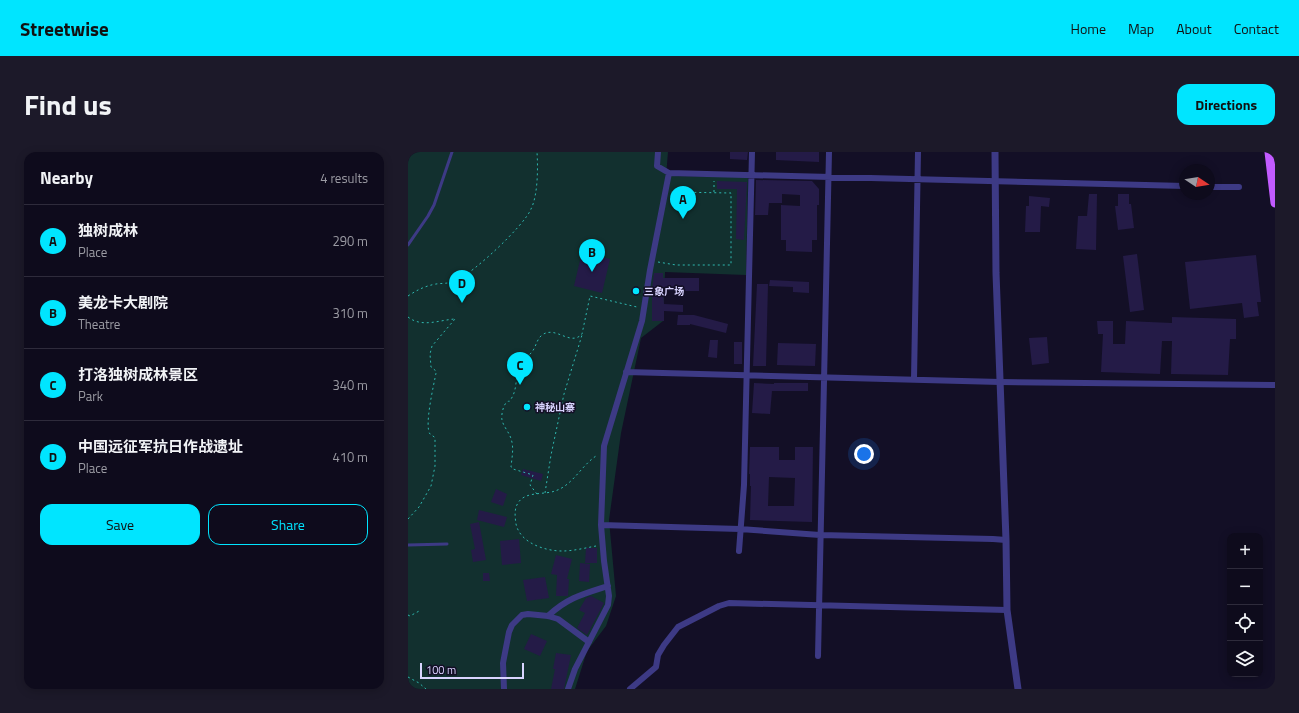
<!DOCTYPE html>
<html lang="en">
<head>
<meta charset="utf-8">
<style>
	:root { --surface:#0e0b1c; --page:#1c1929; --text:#f1f3f6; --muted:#9b9ba3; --line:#2e2b3b; --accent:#00e5ff }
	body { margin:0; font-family:"Titillium Web","Noto Sans SC",sans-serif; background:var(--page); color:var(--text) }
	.controls { position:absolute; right:12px; bottom:12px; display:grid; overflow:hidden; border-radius:8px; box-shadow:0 2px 10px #0003 }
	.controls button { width:36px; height:36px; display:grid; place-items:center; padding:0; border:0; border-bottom:1px solid var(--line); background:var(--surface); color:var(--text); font:20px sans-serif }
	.compass { position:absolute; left:771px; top:12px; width:36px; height:36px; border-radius:50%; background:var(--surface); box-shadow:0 2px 10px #0003; rotate:102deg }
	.scale { position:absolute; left:12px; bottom:10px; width:104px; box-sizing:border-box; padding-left:4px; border:2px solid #d9d4ff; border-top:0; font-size:11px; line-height:14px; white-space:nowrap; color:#d9d4ff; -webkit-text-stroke:3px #130f26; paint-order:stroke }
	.you { position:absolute; left:456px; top:302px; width:14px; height:14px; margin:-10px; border:3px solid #fff; border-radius:50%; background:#1a73e8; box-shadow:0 0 0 6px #1a73e833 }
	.badge { display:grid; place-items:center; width:26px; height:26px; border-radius:50%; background:var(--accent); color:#111; font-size:13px; font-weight:700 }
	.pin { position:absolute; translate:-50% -33px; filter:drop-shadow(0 1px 2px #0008) }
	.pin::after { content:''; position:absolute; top:21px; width:14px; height:12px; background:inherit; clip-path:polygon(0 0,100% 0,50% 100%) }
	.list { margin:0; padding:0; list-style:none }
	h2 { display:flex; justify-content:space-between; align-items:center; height:52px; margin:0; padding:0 16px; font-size:17px }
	h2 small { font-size:13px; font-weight:400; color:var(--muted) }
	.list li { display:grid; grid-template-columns:26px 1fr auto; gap:12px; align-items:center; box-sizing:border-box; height:72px; padding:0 16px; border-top:1px solid var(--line) }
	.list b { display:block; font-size:15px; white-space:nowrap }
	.list p { margin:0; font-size:13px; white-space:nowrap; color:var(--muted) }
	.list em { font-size:13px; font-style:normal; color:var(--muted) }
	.actions { display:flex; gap:8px; padding:12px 16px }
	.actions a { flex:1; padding:9px 0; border:1px solid var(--accent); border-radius:12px; text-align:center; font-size:14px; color:var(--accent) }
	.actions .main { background:var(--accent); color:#111 }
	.icon { flex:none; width:22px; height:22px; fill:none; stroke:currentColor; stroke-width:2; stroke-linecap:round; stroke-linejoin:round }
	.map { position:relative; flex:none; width:867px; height:537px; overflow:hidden; border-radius:12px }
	header { display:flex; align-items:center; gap:24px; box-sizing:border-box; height:56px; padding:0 20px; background:var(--accent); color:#111 }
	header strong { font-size:19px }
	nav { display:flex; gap:22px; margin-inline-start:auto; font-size:14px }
	.intro { display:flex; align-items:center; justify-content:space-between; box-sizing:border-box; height:96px; padding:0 24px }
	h1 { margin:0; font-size:28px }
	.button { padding:10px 18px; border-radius:12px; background:var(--accent); color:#111; font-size:14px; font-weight:700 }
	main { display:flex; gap:24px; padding:0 24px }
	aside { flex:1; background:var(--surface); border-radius:12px; box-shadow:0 2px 10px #0003 }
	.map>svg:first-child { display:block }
	.green { fill:#12302f }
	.building { fill:#241b47; fill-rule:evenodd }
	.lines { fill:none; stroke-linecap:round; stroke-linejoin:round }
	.path { stroke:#2fb8b0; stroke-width:1; stroke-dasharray:2 3; stroke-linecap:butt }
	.service { stroke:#3d3a85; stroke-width:3 }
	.minor { stroke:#3d3a85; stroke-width:6 }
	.tertiary { stroke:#3d3a85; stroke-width:7 }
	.primary { stroke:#c25bff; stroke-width:9 }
	.poi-dot { fill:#00e5ff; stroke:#130f26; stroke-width:1.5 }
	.labels { text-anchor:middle; stroke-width:3; stroke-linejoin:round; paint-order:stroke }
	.poi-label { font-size:10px; font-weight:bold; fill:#d9d4ff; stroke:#130f26; text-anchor:start }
</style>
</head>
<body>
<header>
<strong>Streetwise</strong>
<nav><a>Home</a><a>Map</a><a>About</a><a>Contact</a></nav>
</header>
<div class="intro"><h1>Find us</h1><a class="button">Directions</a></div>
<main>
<aside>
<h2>Nearby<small>4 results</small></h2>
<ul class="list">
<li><span class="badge">A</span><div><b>独树成林</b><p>Place</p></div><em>290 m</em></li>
<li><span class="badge">B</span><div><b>美龙卡大剧院</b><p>Theatre</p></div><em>310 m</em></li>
<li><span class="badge">C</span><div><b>打洛独树成林景区</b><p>Park</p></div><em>340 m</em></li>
<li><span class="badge">D</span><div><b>中国远征军抗日作战遗址</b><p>Place</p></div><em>410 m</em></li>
</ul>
<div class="actions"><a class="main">Save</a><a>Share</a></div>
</aside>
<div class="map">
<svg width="867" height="537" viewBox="0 0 867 537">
	<rect width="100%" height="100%" fill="#130f26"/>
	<path class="green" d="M0,0h260l-2,24 82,1 -2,98 -81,-3 -2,49 -22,17 -20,95 -12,87 7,76 -10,30 -19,25 -12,38h-167z"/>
	<path class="building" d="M322,0h18l-1,8 -17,-1z
		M368,0h43v10l-43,-2z
		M348,28l56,1 7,8v16h-2v35h-5v12l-26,-1v-11h-5v-35l19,1v-11l-18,-1v9h-13l-1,12h-13z
		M309,29l30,1 -3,58 -8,-1 1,-50h-20z
		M681,42h8l-1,56 -20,-1 2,-33h9z
		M710,42h11v10h2l3,24 -16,2 -3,-24h3z
		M621,44l21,2 -1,9 -8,-1 -1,26h-15l1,-26h3z
		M174,100l28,7 -8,34 -28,-7z
		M729,102l7,56 -14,2 -7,-56z
		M848,103l5,47h-4l2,14 -15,2 -2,-15 -52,6 -5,-47z
		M246,121h9v5h36v13h-36l1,13 19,1v7l-19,-1v10h-12v-32z
		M362,128l39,2v11l-16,-1v-5l-24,-1z
		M349,132h11l-2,82h-13z
		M270,163h16l34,9 -2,9 -36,-9v1h-13z
		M764,165l64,2v20h-6l-2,36 -57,-1 1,-33h-10l-2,33 -59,-2 2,-38h-5l-1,-13h16v23h12l1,-23 46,2z
		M639,185l2,26 -17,2 -3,-27z
		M302,188h8l-1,18 -9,-1z
		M326,190h8v22h-8z
		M370,191l38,1 -1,22 -38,-1z
		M346,231l20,1v-1h34v8h-36l-2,23 -18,-1z
		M342,295h29v13h16v-13h18l-1,75 -62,-2 1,-34h-1v-12h-1zM361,325l26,1 -1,28h-26z
		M115,317l20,5 -2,7 -20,-6z
		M88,337l11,5 -4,12 -12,-4z
		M71,358l28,7 -3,10 -27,-7z
		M71,370l7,38 -13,2 -2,-12 4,-1 -5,-25z
		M111,387l2,24 -19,2 -2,-24z
		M178,396h11v15h-12z
		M148,403l16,4 -5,20h2l-1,17h-12l1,-21 -6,-1z
		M172,411l10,1 -1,18 -10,-1z
		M75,421h6l1,8h-7z
		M137,425l4,21 -22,3 -4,-21z
		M183,444l13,7 -17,32 -10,-7 8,-15 -6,-3 7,-12z
		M123,482l16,7 -7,15 -16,-7z
		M148,501l15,2 -7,34h-13l4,-20h-2z"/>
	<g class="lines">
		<path class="path" d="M306,40v-11
			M250,110l18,3h55v-72l-60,-1
			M0,144c9,-6 17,-10 28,-12 7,-1 14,0 21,-4 16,-7 67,-54 74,-71 7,-14 7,-41 6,-57
			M0,165c14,11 31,3 47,2
			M137,341l6,-38 13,-61 18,-59
			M129,342l-7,-9 3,-10 -20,-6 -2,-2c1,-11 4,-22 -2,-33 -2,-4 -6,-9 -7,-14 -1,-4 1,-14 4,-17 4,-4 2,1 5,-4 7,-10 4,-25 9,-36 2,-4 8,-6 11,-10 5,-5 5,-13 11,-18 14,-10 28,12 40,-1l8,-38 47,11
			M0,367l11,-12 12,-21 4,-20v-28c-1,-2 -3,-2 -5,-4 -6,-8 4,-50 6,-61v-2l-5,-4 -1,-13 2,-8 23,-27
			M188,394c-11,2 -23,5 -34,5 -17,0 -42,-8 -46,-27 -1,-7 -2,-15 2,-21 7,-12 26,-8 37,-12 18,-6 26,-25 41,-35
			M0,463l2,1 11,-6
			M0,525l11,6 7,6"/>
		<path class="service" d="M0,93l20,-29 6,-11 18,-53
			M0,393l39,-1"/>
		<path class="minor" d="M250,0l-1,14 12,7 516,13
			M801,35h30
			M218,220l374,10 275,3
			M506,227l4,-227
			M193,373l139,4 80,6 173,4 13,1
			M331,399l5,-66 8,-333
			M140,464c19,-18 35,-22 60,-30
			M410,504l11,-504
			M96,537l-1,-26 6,-31 3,-7 10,-10 6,-1 20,2 10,3 31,23
			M160,537l7,-20 33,-64 1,-9 -5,-35 -3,-36 3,-79 38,-125 8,-51 19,-97
			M222,537l26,-22 2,-12 6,-10 14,-18 41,-21 10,-3 278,7"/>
		<path class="tertiary" d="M587,0l1,121 10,267 1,70 11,79"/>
		<path class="primary" d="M861,0l6,51"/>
	</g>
	<g class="poi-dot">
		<circle cx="228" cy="139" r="4"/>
		<circle cx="119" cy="255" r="4"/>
	</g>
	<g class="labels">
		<g class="poi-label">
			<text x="236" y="143">三象广场</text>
			<text x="127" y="259">神秘山寨</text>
		</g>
	</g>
</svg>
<div class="controls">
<button>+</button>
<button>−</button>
<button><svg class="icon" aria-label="locate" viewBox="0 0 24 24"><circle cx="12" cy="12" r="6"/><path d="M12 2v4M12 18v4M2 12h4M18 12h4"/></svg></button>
<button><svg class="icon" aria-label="layers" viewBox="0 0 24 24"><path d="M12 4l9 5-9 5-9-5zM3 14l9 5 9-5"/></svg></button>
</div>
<svg class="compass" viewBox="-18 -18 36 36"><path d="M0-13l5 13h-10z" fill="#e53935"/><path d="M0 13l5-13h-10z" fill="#9b9ba3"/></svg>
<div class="scale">100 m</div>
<div class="you"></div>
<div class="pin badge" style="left:275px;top:67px">A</div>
<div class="pin badge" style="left:184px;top:120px">B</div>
<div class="pin badge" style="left:112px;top:233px">C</div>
<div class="pin badge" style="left:54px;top:151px">D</div>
</div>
</main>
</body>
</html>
